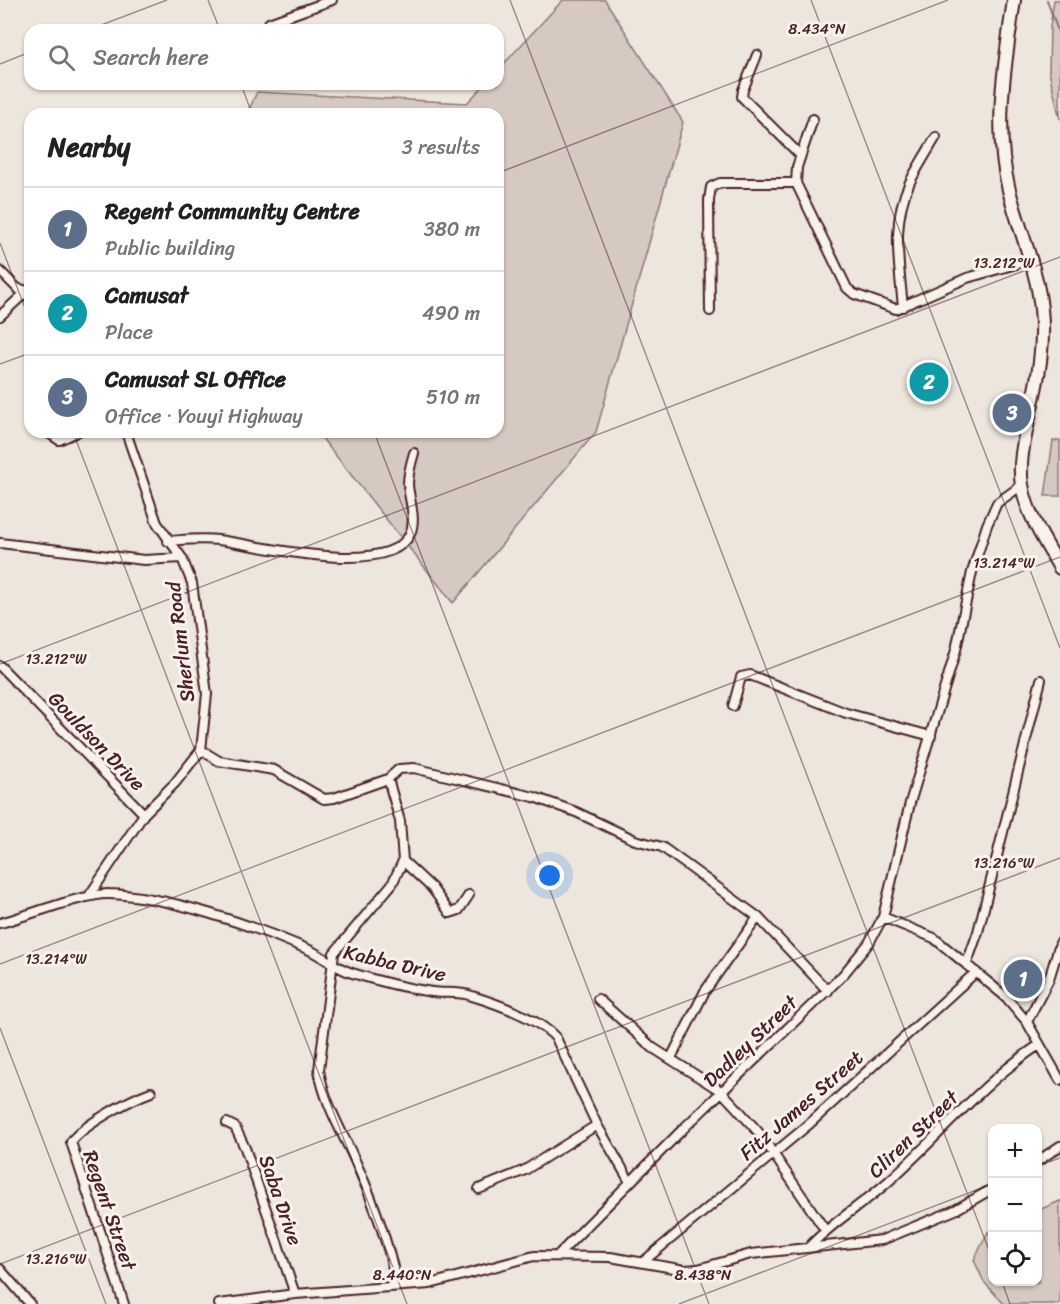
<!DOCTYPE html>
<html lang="en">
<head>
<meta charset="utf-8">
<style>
	:root { --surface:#fff; --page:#f2f2f2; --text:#202124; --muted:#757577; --line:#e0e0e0; --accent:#7c3aed }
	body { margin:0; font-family:Sriracha,sans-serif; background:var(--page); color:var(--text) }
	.controls { position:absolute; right:18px; bottom:18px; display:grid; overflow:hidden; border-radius:12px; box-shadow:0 2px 4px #0004 }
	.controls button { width:54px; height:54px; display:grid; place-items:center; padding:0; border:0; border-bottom:2px solid var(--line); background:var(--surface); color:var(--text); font:30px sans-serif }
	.you { position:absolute; left:550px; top:876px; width:21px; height:21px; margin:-15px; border:4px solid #fff; border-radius:50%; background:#1a73e8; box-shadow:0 0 0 9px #1a73e833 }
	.badge { display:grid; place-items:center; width:39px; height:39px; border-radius:50%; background:var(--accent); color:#fff; font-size:20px; font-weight:700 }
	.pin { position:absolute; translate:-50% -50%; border:3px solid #fff; box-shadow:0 2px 6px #0006 }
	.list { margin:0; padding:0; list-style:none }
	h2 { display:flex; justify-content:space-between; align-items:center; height:78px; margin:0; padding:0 24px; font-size:26px }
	h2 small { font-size:20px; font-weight:400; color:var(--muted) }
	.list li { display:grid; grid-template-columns:39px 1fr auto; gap:18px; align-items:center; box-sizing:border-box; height:84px; padding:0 24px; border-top:2px solid var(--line) }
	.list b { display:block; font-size:22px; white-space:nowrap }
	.list p { margin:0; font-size:20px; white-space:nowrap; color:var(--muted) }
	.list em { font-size:20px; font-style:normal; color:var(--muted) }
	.icon { flex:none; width:33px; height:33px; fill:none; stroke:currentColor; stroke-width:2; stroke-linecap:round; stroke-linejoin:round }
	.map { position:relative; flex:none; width:1060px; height:1304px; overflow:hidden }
	.search { position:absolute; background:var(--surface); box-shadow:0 2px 4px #0004; left:24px; top:24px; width:480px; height:66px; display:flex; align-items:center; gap:15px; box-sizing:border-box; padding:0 21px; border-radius:18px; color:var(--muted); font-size:22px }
	.panel { position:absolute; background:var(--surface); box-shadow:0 2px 4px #0004; left:24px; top:108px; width:480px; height:330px; border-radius:18px }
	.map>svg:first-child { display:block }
	.green { fill:#d5c9c2; stroke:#907476; stroke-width:1.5 }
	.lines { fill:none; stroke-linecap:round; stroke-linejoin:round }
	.stream { stroke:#896c6f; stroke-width:2 }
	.street-casing { stroke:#4a1f2b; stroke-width:12 }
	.primary-casing { stroke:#4a1f2b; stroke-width:16 }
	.street { stroke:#f7f3e8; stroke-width:8 }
	.primary { stroke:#f7f3e8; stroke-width:12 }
	.ticks { fill:none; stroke:#4a1f2b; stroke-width:1.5; stroke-opacity:0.45 }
	.labels { text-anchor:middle; stroke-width:6; stroke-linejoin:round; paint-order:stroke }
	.street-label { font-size:20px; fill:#4a1f2b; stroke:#f7f3e8 }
	.ticks-label { font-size:15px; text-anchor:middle; fill:#4a1f2b; stroke:#f7f3e8; stroke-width:6; stroke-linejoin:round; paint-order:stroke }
</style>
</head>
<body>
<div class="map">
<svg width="1060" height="1304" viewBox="0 0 1060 1304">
	<rect width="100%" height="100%" fill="#ece6dd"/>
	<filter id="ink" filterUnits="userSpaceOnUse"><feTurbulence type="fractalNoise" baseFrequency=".0167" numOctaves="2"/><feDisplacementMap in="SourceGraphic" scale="12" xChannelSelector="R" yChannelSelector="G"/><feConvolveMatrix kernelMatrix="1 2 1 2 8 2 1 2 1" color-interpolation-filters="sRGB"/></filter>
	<g filter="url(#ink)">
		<path class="green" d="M563,0h42l78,122 -87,310 -143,171 -136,-171h181v-318h-251l10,-22 210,11 18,-19h13v-14z
			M1054,0h6v119l-11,-47 1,-45z
			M1060,440v56h-15l8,-55z
			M1060,1201v103h-56l-20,-22 -10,-22 14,-28 4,3v47h46v-67l3,-6z"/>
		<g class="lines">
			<path class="stream" d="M1047,0l13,37"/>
			<g class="street-casing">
				<path id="street" d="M269,23l63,-23
					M757,55l-14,35 -1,7 58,58
					M813,119l-16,48 -1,16 51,105 7,6 42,15 71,-31 63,-18
					M0,271l18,18 12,2
					M903,307c-4,-43 -12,-85 7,-125 8,-16 17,-30 26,-45
					M710,311l-1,-111 2,-13 9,-4h76
					M0,316l27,-25
					M47,432l12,8 18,-8
					M168,541c16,-1 33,-3 50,-1 40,5 171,39 192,-6 7,-16 -1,-33 -2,-50 0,-10 3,-21 6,-31
					M0,543l144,17 38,-2
					M0,666l144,148
					M733,706l8,-29 9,-2 96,38 85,23
					M201,750l18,11 55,9 50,29 10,-1 54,-19 11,-10 15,-1 120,29 42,15 59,28 27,7 96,70 70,74
					M388,779l12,42 3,40 -11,23 -58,69 -15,117c5,33 25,65 38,95 18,40 31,77 40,120
					M403,861l29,27 18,25 9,-3 10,-15
					M89,896l55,-82 31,-31 26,-33 6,-56 -15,-111 -10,-25 -25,-35 -31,-91
					M883,917l51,21 72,59 21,25 33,58
					M0,923c27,-7 85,-30 109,-29 55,1 145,32 196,54 17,7 29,19 47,25 26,8 53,15 80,19 13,2 27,-1 40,4 26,8 66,22 84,42l41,87 33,57
					M967,963l11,-31 63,-252
					M598,999l55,49 68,43 14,15 25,28 65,96
					M1027,1022l22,-43 11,-36
					M671,1058l34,-67 53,-74
					M227,1123l8,4 10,21 50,146
					M1038,1161l22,-15
					M479,1189l46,-19 72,-45
					M809,1247c24,-26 55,-43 81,-67 50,-45 93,-98 149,-135
					M558,1255l125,-126 159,-153 27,-33 14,-26 27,-114 46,-153 16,-78 15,-47 10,-22 25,-18
					M644,1261l163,-135 169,-154
					M0,1269l30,35
					M124,1304l-53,-162c12,-17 60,-43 80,-50
					M219,1304l76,-10 135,-10 104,-28 76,1 75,13 13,-1 53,-15 131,-14 73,-30 37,-21"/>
			</g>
			<g class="primary-casing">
				<path id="primary" d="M1014,0c-9,63 -21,128 -5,190 10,40 28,78 32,119 4,36 -3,70 -11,104 -5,23 -12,49 -8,72 5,30 24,58 38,83"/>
			</g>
			<use href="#street" class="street"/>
			<use href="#primary" class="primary"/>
		</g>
	</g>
	<path class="ticks" d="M208,0l12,30M510,0l482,1258M811,0l249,648M88,30l79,-30M0,64l30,-12M241,84l11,30M498,173l450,-173M0,243l30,78M0,364l30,-11M73,432l334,872M374,432l335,872M0,664l1060,-407M0,964l1060,-407M0,1028l106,276M1038,1166l22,-8M0,1264l1060,-406M1002,1282l8,22M679,1304l313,-120"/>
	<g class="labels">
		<g class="street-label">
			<text transform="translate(180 642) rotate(-97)" y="7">Sherlum Road</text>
			<text transform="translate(97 741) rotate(46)" y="7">Gouldson Drive</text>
			<text transform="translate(395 963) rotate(13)" y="7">Kabba Drive</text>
			<text transform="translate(750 1041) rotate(-44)" y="7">Dadley Street</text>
			<text transform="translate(801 1105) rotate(-41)" y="7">Fitz James Street</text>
			<text transform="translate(913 1134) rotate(-44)" y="7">Cliren Street</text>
			<text transform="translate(281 1200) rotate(71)" y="7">Saba Drive</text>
			<text transform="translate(110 1210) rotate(71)" y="7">Regent Street</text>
		</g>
	</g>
	<g class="ticks-label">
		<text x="817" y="34">8.434°N</text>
		<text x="1004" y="268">13.212°W</text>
		<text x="1004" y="568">13.214°W</text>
		<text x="56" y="664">13.212°W</text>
		<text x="1004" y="868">13.216°W</text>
		<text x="56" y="964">13.214°W</text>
		<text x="56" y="1264">13.216°W</text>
		<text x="402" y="1280">8.440°N</text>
		<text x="703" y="1280">8.438°N</text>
	</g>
</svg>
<div class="controls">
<button>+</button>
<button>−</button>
<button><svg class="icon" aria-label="locate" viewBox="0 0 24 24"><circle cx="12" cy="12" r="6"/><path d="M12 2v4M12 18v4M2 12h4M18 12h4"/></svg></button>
</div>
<div class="you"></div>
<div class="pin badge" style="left:1023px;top:979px;background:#5c6f8a">1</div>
<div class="pin badge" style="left:929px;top:382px;background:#0f9aa8">2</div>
<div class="pin badge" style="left:1012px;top:413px;background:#5c6f8a">3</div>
<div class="search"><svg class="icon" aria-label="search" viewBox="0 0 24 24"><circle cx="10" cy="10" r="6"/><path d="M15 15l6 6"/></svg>Search here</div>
<section class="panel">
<h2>Nearby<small>3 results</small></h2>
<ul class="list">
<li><span class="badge" style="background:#5c6f8a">1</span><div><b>Regent Community Centre</b><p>Public building</p></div><em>380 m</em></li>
<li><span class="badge" style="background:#0f9aa8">2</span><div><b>Camusat</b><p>Place</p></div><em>490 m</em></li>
<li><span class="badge" style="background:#5c6f8a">3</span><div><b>Camusat SL Office</b><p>Office · Youyi Highway</p></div><em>510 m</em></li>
</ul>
</section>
</div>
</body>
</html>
